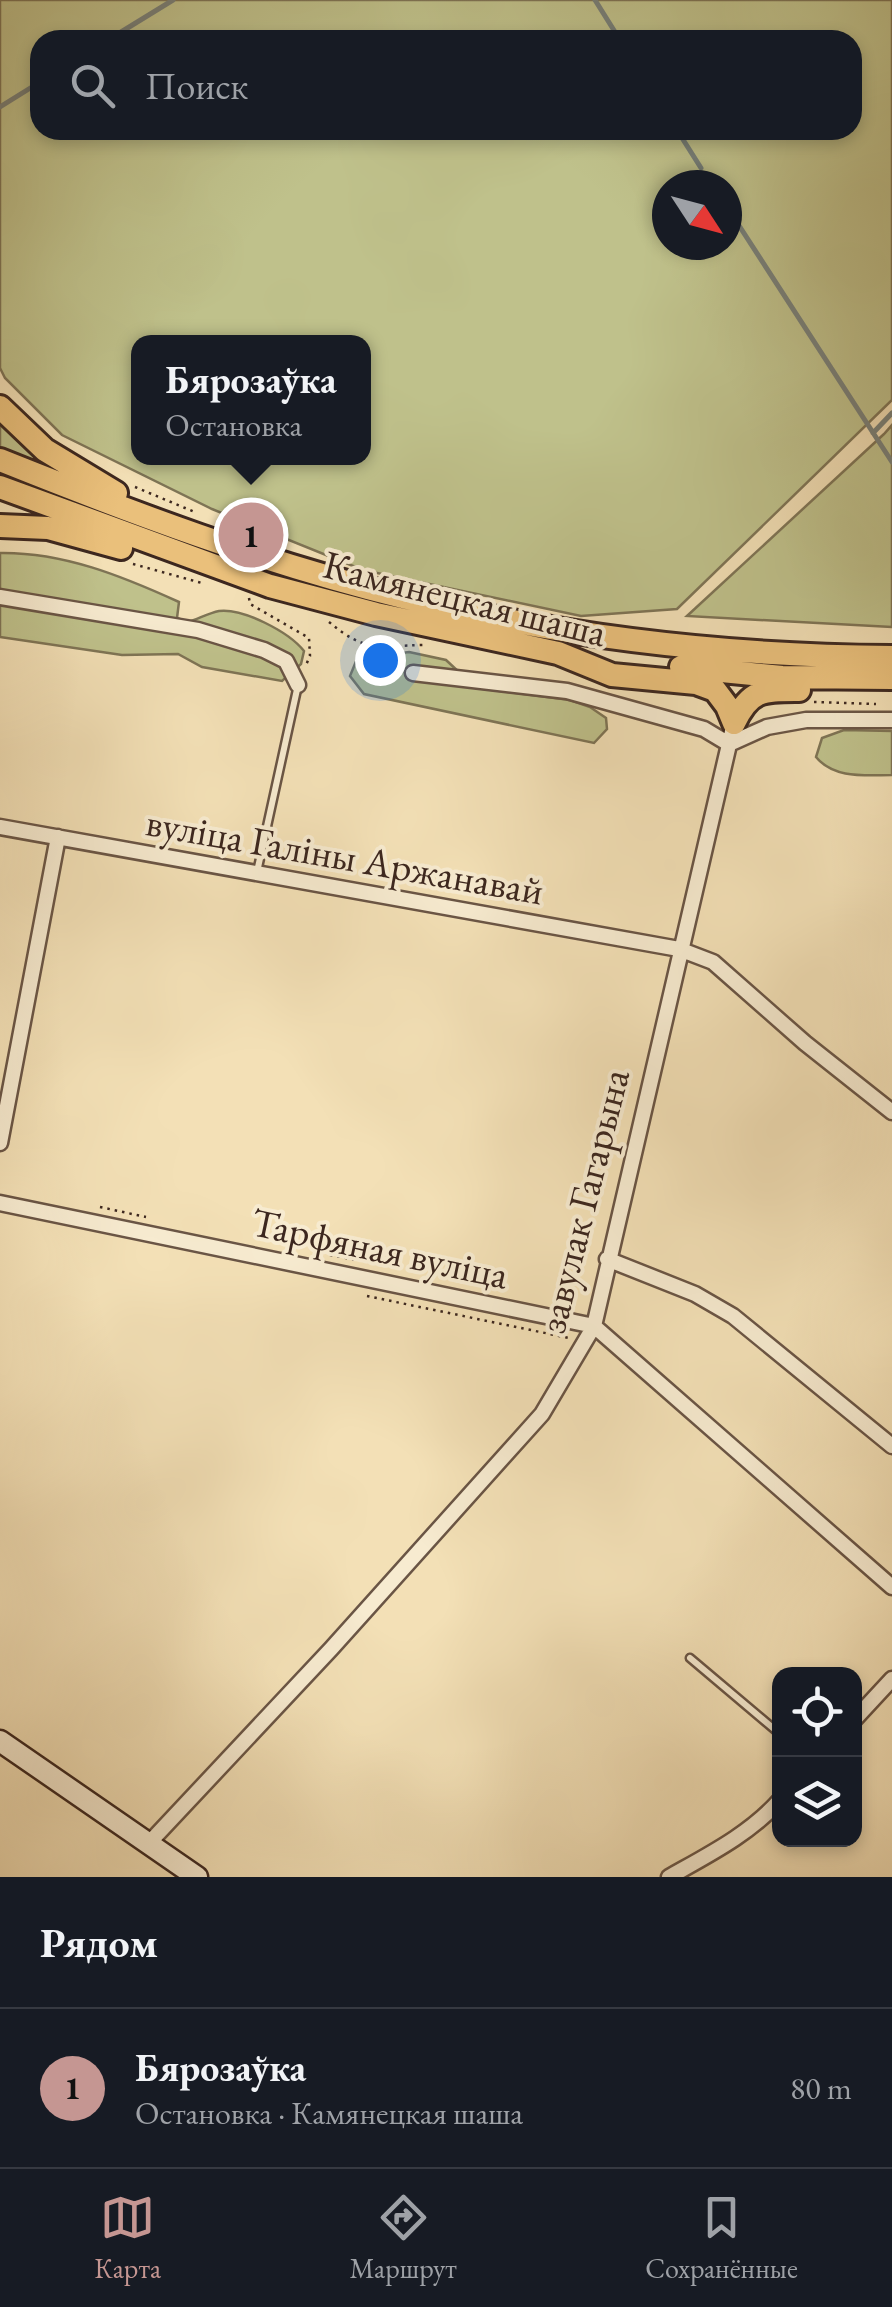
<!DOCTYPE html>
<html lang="ru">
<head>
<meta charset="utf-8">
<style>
	:root { --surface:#171b24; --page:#242831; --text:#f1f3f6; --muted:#9ea1a6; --line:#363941; --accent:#c59692 }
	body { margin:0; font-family:"EB Garamond",serif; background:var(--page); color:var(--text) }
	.controls { position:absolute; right:30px; bottom:30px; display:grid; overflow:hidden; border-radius:20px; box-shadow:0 5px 15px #0003 }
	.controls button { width:90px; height:90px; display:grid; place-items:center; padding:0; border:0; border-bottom:2px solid var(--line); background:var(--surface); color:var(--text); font:50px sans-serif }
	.compass { position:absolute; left:652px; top:170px; width:90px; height:90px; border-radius:50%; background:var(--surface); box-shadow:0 5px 15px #0003; rotate:126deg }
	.you { position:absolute; left:380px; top:660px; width:35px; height:35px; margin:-25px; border:8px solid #fff; border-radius:50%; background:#1a73e8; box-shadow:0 0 0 15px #1a73e833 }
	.badge { display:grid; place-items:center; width:65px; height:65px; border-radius:50%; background:var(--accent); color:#111; font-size:32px; font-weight:700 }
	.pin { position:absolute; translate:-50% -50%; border:5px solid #fff; box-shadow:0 2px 10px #0006 }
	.popup { position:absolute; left:131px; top:335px; width:240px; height:130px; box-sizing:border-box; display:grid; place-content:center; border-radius:20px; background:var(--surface); filter:drop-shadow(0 2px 8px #0005); font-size:32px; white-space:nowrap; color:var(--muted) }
	.popup b { font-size:38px; color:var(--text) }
	.popup::after { content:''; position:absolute; left:50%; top:100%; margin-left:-20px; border:20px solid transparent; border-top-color:var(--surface) }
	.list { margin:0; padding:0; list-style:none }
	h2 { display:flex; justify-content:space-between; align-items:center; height:130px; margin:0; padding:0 40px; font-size:42px }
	h2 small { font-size:32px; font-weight:400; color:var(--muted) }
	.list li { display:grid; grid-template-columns:65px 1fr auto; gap:30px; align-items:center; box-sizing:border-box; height:160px; padding:0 40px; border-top:2px solid var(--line) }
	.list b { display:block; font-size:38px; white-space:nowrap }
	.list p { margin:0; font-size:32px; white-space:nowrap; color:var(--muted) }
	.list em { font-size:32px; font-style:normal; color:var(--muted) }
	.icon { flex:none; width:55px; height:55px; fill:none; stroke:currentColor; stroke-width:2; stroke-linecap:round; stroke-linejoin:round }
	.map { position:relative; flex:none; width:892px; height:1877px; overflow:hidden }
	.search { position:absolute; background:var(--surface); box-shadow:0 5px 15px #0003; left:30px; right:30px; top:30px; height:110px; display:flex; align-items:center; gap:25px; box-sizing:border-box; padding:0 35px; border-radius:30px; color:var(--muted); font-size:38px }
	.sheet { height:290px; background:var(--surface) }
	nav { display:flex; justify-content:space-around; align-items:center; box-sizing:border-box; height:140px; border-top:2px solid var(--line); background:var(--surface); font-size:28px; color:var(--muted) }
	nav a { display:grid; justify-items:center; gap:5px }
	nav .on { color:var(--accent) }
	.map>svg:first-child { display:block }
	.green { fill:#bfc18b; stroke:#7e7455; stroke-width:2.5; fill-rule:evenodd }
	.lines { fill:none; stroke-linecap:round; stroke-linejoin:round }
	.stream { stroke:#77807a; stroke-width:5 }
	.lane-casing { stroke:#6a5545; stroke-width:11 }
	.street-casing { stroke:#6a5545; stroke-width:19 }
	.secondary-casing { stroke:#3c271f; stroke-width:25 }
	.primary-casing { stroke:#3c271f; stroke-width:28 }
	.path { stroke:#3c271f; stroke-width:2.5; stroke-dasharray:2.5 5; stroke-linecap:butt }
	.lane { stroke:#f7ebd0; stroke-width:6 }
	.street { stroke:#f7ebd0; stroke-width:14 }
	.secondary { stroke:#f7ebd0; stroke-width:20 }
	.primary { stroke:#eac07b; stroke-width:22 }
	.labels { text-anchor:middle; stroke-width:8; stroke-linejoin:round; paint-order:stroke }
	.street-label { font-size:40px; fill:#3c271f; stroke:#f7ebd0 }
</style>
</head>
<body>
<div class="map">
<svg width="892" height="1877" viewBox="0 0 892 1877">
	<rect width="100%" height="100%" fill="#f3e0b6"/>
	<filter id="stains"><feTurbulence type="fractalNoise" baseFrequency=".002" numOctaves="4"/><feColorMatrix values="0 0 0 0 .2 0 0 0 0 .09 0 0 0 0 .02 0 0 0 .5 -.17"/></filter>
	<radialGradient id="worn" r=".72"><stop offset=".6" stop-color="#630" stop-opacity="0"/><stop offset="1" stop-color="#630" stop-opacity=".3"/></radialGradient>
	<path class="green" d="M0,0h892v400l-215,209 -96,7 -218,-46 -151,-61 -150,-74 -57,-57 -5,-10zM852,40v90h-812v-90zM727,185v60h-60v-60zM138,342h226v116h-226z
		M0,421l56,53 -56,-24z
		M892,425v202l-205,-11 197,-182z
		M0,553c63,-1 122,23 179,49l-2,16 11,4c10,-3 21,-9 31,-11 24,-3 70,21 85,40l-3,13 -19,17 -80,-14 -24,-13 -56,1 -122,-18z
		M409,652l37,8 30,28 94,12 20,7 16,11 1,11 -13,14 -230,-49 -14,-18 7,-17z
		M844,730l48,1v44c-27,0 -58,4 -76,-18l6,-19z"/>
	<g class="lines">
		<path class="stream" d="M595,0l25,40
			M108,40l65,-40
			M0,107l40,-25
			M677,130l24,38
			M727,207l165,255
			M873,433l19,-20"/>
		<g class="lane-casing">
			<path id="lane" d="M257,872l41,-187
				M690,1658l90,76"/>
		</g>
		<g class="street-casing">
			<path id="street" d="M0,597l198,33 66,20 22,11 12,24
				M413,673l154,18 137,38 25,15 38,-17 39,-7h86
				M0,827l679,122 34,13 92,81 87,69
				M0,1143l58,-306
				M0,1203l594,123 298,261
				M607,1259l88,35 38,22 159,130
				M854,1720l38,-41
				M150,1842l181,-193 211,-235 52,-88 140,-603
				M669,1877c39,-22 81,-43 111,-77"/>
		</g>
		<g class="secondary-casing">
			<path id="secondary" d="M0,1741l197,136"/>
		</g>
		<g class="primary-casing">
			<path id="primary" d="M0,407l45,43 71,43
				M0,460c132,53 265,103 403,137 159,40 325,59 489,60
				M0,487l270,99 106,28 182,39 54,22 84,8 19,7 12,16 7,17
				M0,526l48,2 73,20
				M681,667l101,10 110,1
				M734,723c16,-34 29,-33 65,-33"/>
		</g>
		<path class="path" d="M135,487l62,26
			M133,564l69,19
			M249,598l1,6 59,34 1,18 -4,9
			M329,622c37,31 49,24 94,23
			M814,702l62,2
			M100,1207l46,10
			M330,1255l26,5
			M367,1296l202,42"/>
		<use href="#lane" class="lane"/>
		<use href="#street" class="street"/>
		<use href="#secondary" class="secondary"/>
		<use href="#primary" class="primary"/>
	</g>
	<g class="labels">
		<g class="street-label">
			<text transform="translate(465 598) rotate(14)" y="14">Камянецкая шаша</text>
			<text transform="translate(345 856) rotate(10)" y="14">вуліца Галіны Аржанавай</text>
			<text transform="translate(583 1201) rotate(-76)" y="14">завулак Гагарына</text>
			<text transform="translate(380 1248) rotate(12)" y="14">Тарфяная вуліца</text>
		</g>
	</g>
	<rect width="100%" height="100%" filter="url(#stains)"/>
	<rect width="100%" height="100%" fill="url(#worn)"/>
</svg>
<div class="controls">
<button><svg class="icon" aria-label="locate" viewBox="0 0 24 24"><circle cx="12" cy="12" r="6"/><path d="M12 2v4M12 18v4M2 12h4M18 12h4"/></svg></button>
<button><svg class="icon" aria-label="layers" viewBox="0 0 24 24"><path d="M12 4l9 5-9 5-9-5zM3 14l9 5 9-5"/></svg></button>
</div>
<svg class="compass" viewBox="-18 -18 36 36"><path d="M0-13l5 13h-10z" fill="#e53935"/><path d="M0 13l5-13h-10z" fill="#9ea1a6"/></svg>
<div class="you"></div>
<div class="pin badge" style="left:251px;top:535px">1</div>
<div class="popup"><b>Бярозаўка</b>Остановка</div>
<div class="search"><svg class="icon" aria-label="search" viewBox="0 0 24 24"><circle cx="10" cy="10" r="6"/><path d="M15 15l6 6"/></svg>Поиск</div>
</div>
<section class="sheet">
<h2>Рядом<small></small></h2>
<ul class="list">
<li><span class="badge">1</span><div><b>Бярозаўка</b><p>Остановка · Камянецкая шаша</p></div><em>80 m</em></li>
</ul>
</section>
<nav>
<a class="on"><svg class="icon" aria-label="map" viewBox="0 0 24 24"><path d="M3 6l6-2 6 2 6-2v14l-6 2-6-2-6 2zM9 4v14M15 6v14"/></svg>Карта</a>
<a><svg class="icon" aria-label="directions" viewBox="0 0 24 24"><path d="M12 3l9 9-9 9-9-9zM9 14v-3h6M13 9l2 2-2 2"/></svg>Маршрут</a>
<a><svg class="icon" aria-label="saved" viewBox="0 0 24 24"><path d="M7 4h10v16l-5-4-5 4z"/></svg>Сохранённые</a>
</nav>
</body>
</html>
